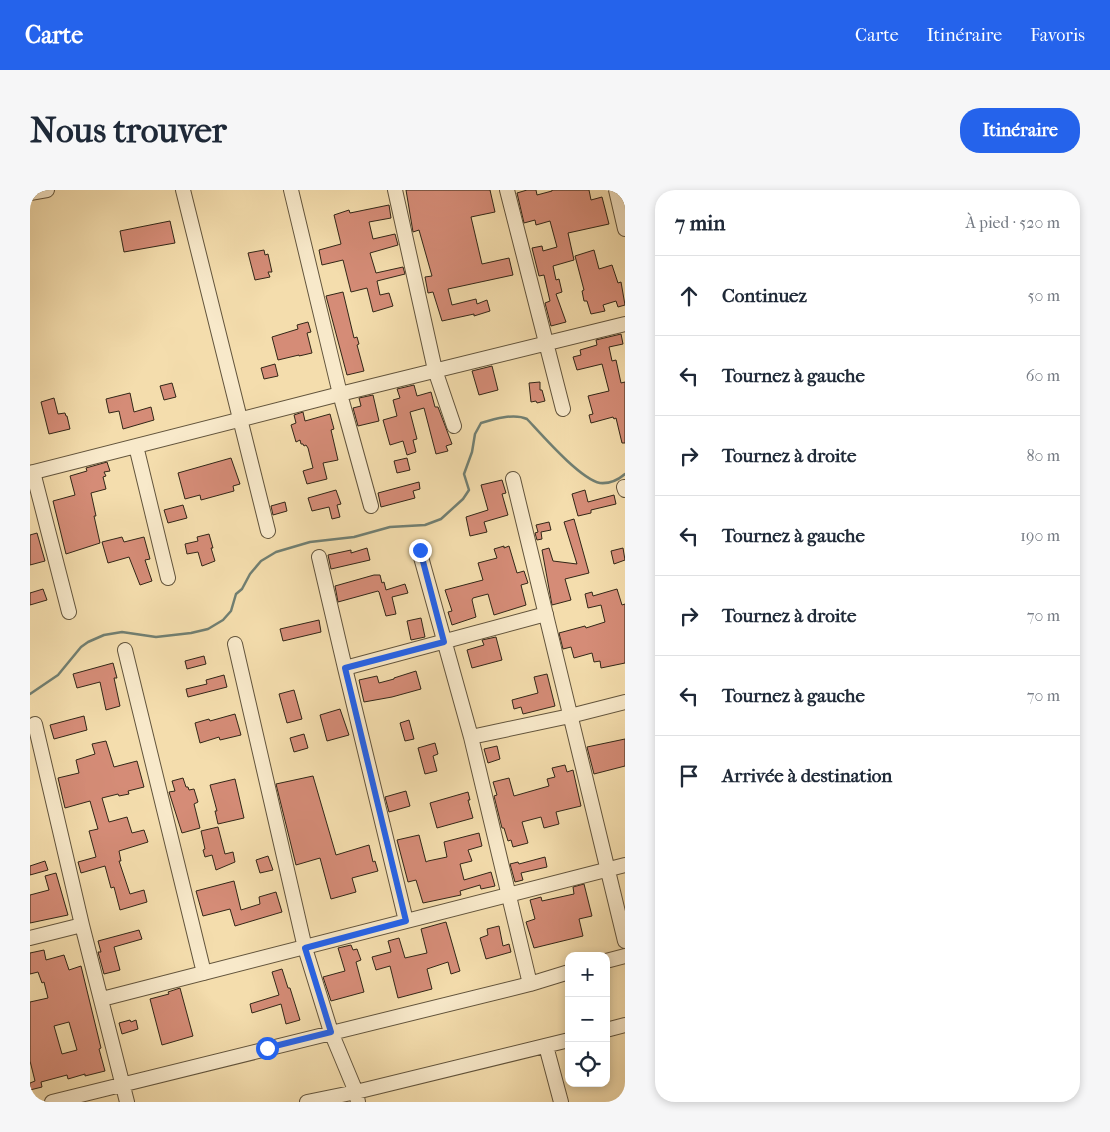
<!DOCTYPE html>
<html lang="fr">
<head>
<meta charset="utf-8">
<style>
	:root { --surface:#fff; --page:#f6f6f7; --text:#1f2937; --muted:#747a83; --line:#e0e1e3; --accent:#2563eb }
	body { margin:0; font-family:"IM FELL French Canon",serif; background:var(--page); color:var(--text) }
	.controls { position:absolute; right:15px; bottom:15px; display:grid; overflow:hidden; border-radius:10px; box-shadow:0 2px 8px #0003 }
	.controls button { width:45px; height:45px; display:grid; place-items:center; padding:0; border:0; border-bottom:1px solid var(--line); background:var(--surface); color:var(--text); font:25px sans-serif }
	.stop { position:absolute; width:15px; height:15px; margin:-11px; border:4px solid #2563eb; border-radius:50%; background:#fff }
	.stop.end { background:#2563eb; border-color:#fff; box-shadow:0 1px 5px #0008 }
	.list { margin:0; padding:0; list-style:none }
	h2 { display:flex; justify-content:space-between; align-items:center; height:65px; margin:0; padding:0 20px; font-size:21px }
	h2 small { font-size:16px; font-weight:400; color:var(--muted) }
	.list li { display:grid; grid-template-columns:32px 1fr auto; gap:15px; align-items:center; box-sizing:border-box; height:80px; padding:0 20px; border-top:1px solid var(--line) }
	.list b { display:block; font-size:19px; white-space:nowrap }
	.list em { font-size:16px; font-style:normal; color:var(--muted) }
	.icon { flex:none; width:28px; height:28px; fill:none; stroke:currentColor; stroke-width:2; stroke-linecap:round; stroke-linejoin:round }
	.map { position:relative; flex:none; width:595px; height:912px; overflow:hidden; border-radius:20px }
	header { display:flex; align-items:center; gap:30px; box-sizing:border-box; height:70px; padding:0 25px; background:var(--accent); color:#fff }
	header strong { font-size:24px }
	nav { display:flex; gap:28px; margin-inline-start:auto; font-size:18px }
	.intro { display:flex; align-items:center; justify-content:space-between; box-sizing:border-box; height:120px; padding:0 30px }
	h1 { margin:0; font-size:35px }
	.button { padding:12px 22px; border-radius:20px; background:var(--accent); color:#fff; font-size:18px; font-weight:700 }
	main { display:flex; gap:30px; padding:0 30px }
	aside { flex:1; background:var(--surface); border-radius:20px; box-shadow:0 2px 8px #0003 }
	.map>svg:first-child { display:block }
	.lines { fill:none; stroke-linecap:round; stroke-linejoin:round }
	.stream { stroke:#717f72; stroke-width:2.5 }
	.building { fill:#d58c77; stroke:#312617; fill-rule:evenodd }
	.minor-casing { stroke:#62543c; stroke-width:16 }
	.minor { stroke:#f8e9ca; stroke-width:14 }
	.route { stroke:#2563eb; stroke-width:6 }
</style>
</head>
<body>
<header>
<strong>Carte</strong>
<nav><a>Carte</a><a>Itinéraire</a><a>Favoris</a></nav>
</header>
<div class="intro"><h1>Nous trouver</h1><a class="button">Itinéraire</a></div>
<main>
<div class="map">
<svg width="595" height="912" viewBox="0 0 595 912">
	<rect width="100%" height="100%" fill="#f4ddad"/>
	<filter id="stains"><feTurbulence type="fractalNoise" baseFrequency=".004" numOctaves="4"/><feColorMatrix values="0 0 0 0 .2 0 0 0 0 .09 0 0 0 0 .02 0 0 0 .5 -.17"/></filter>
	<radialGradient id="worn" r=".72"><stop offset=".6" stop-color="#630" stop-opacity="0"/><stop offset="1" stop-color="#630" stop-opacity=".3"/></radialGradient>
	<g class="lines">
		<path class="stream" d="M0,504l28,-19 23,-28 7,-5 16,-7 18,-3 34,5 35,-4 17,-4 15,-9 8,-9 5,-17 6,-5 8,-15 11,-13 15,-9 34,-10 44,-5 36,-10 35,-2 16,-6 22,-20 6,-9 -5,-16 8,-22 3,-18 6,-11c13,-4 33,-10 46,-4 15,16 53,60 73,64 11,1 18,-3 25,-9"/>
	</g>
	<path class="building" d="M376,0h84l5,22 -24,5 11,47 27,-6 4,17 -65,14 4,16 24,-6 1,5 10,-4 3,11 -16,5v-2l-32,7 -9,-29 -5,1 -3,-16 7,-1 -13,-46 -6,2z
		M497,0h9l1,5 15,-4v-1h37l2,10 11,-3 7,27 -41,9 6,27 -21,6 3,14 3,-1 3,13 -6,2 10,28 -15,4 -6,-23 5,-2 -6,-26 -5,1 -7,-28 10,-2 1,5 14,-4 -7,-26 -14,4 -1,-5 -11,3 -7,-30z
		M359,15l2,13 -22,4 4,17 22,-5 3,11 -28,8 6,20 27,-6 2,7 -28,7 3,14 9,-2 4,13 -20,6 -6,-24 -16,4 -8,-32 -21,5 -3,-15 22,-6 -7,-29 15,-5 1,3z
		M140,31l5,22 -51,9 -4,-21z
		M234,60l1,5 3,-1 4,18h-4l2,5 -15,3 -7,-27z
		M564,60l5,19 13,-4 6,18 3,-1 4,23 -7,2 -2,-6 -13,4 2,6 -14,3 -4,-13h-3l-2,-10 2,-1 -9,-34z
		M313,102l11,46 3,-1 2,7 -2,1 7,26 -17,4 -21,-79z
		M278,132l3,10 -4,1 5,20 -13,3v-1l-21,5 -6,-23 26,-8 -1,-4z
		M591,144l2,10 -14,3 3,14 4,-1 5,23 4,-1v61h-3l-6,-25 -2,1 -1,-2 -22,6 -2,-8 4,-1 -5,-18 21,-5 -7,-27 -25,6 -4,-13 8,-2 -1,-5 17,-5 -1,-5z
		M245,174l3,12 -14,3 -3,-11z
		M462,176l6,24 -19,5 -7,-24z
		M510,192v8h2l3,11 -8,2 -1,-2 -5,1 -2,-19z
		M142,193l4,14 -12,3 -4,-14z
		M384,195l3,11 14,-4 4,15h3l14,37 -6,2 2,5 -12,3 -12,-46 -14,4 7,27 -4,1 3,12 -9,3 -4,-14 -13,4 -7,-25 14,-4 -4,-16 7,-2 -3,-9z
		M100,203l4,19 17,-5 3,13 -31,9 -4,-18 -10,2 -3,-14z
		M343,205l6,26 -21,5 -5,-18 8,-2 -2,-8z
		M24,208l4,16 7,-1 1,3h1l3,13 -21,5 -8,-32z
		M273,222l2,9 25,-7 4,15 -3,1 7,30 -15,3 4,16 -20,5 -4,-13 10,-3 -5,-20 -2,-3 -2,1 -1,-2h-2l-1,-4 -4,2 -5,-17 5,-2 -2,-8z
		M201,268l9,26 -7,2 1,5 -33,9 -1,-5 -15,4 -7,-26z
		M377,268l3,12 -13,3 -3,-12z
		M77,272l3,9 -6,1 2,4 -3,1 3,12 -15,4 5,23h-2l6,27 -34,11 -13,-53 22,-6 -5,-19 17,-5 -1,-3z
		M472,290l4,13 -4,1 6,21 -24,7 3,10 -17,4 -4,-19 22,-7 -7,-25z
		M389,292l1,7 -7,2 2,7 -34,9 -3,-14z
		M306,300l5,14 -4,1 3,12 -8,2 -3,-12 -17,4 -4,-13z
		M555,300l3,12 26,-7 2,9 -25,6v3l-13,3 -6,-22z
		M255,312l2,9 -14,4 -2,-9z
		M153,315l4,13 -19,5 -4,-13z
		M544,329l15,54 -24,6 6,21 -19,5 -10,-55 7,-2 4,13 24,3 -13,-42z
		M519,332l2,8 -10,2 1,7 -5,1 -2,-7 3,-1 -2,-7z
		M7,343l8,28 -15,4v-30z
		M179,344l4,14h-2l4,13 -13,5 -4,-14 -11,2 -2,-10 13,-3 -1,-4z
		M92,347l2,5 20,-5 6,22 -5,1 7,21 -12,4 -11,-28 -21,6 -6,-21z
		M474,356v2l5,-2 8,27 7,-2 4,12 -7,2 5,20 -32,10 -6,-21 -15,4 -1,2 4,17 -24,8 -4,-13 4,-1 -7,-21 38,-10 -5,-17 19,-5 -3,-9z
		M337,358l3,12 -39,9 -3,-14 23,-5v3z
		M593,358l2,12 -11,4 -3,-13z
		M344,385h6l2,8 2,-1 2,8 19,-6 3,9 -16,4 4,17 -10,2 -7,-24 -1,-1 -40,11 -3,-16z
		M13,399l4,11 -17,5v-12z
		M587,399l5,16 3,-1v59l-24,5 -1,-7 -6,1 -2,-9 -18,5 -3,-11 -8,2 -4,-16 26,-7 1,2 19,-6 -4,-17 -13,3 -3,-14 7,-2 1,4z
		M391,428l4,19 -14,3 -4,-19z
		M289,430l2,12 -38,9 -3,-12z
		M466,447l6,23 -30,8 -5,-18 17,-5 -2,-5z
		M174,466l2,8 -19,5 -2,-8z
		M83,473l4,15h-3l6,28 -14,4 -6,-28 -23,6 -4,-14z
		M386,481l5,18 -29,8 -28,5 -5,-22 18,-4 2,7 15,-4v-1z
		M517,484l8,32 -32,8 -2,-7 -7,2 -2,-9 26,-7 -4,-16z
		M194,485l3,12 -39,10 -2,-8 21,-5 -1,-4z
		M264,500l8,29 -15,4 -8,-29z
		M310,519l9,26 -22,6 -7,-26z
		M205,524l6,21 -21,5 -1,-3 -19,6 -5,-20 14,-4 1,2z
		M54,526l3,14 -33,9 -4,-14z
		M379,530l5,19 -9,2 -5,-18z
		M274,544l4,14 -14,4 -4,-14z
		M595,549v27l-31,8 -7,-27z
		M76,551l8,26 23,-6 7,26 -16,4 1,3 -10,2 -1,-2 -16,4 7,24 18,-5 5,16 12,-3 4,12 -29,9 2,10h-2l11,33 14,-4 3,12 -27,8 -6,-23 -3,1 -6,-22 -24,7 -3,-11 18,-5 -7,-26 9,-2 -8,-28 -25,7 -7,-30 21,-5 -3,-13 19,-6 -3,-10z
		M405,553l3,11 -5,2 4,15 -12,3 -7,-26z
		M467,556l3,13 -12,4 -4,-14z
		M535,575l2,7 6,-2 8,36 -25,6 3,12 -15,4 -3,-11 -19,5 6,21 -15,4 -2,-7 -3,1 -4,-13h-2l-8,-32 3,-1 -4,-13 16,-4 5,18 35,-10 -2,-7 8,-2 -3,-9z
		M283,586l23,79 33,-10 4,17 2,-1 3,10 -26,7 4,14 -25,7 -11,-41 -24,7 -20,-81z
		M153,588l3,9h2l1,3 5,-1 4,13 -4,2 6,24 -18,5 -13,-41 6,-1 -3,-10z
		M205,589l9,39 -26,6 -3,-13h2l-7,-26z
		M376,601l4,15 -21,6 -4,-15z
		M438,602l2,8h-2l5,18 -36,10 -7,-25z
		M188,637l7,27 8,-2 2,10 -19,8 -4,-15 -7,2 -2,-7 2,-1 -4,-18z
		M449,643l3,13 -14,4 4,11 -12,3 4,16 27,-8 4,14 -14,3 -1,-4 -20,6 1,4 -38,8 -7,-23 -8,2 -11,-42 22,-5 7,27 2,-1 19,-4 -3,-15z
		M238,666l5,14 -13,3 -4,-13z
		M515,667l2,10 -26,6 2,7 -8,2 -5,-18 8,-2 1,2z
		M15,671l3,9 -18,5v-9z
		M26,683l12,42 -38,8v-28l19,-5 -4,-14z
		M204,691l7,29 19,-6 -1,-7 17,-5 6,20 -47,14 -5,-17 -27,7 -7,-25z
		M554,694l8,32 -13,3 4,17 -49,12 -8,-26 9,-3 -5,-19 11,-3 1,4 32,-7 -1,-7z
		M416,732l14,49 -9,3 -3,-12 -21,7 5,20 -34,9 -8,-32 -14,4 -4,-13 19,-5 -3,-11 11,-3 6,20 22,-5 -6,-24z
		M469,736l4,20 6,-2 2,8 -25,7 -6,-21 8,-3 -1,-6z
		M109,740l3,9 -28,8 6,23 -16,4 -6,-22h3l-3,-11z
		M321,755l2,5 4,-1 4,11 -5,2 8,30 -33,9 -8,-24 22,-6 -7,-23z
		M14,760l2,10 18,-5 5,15 12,-4 20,82 -2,1 6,22 -20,5v-2l-17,5 -1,-4 -26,7 1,5 -12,3v-7l5,-2 -5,-20v-59l18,-4 -4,-16 -2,1 -4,-11 -8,2v-21zM39,832l8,28 -15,4 -8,-28z
		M252,779l6,19h2l10,32 -14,4 -5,-20 -29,9 -2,-9 29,-9 -7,-23z
		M150,798l13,48 -31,9 -12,-46 19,-5 -1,-2z
		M100,830l1,2 5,-2 2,9 -16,5 -3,-11z"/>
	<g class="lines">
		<g class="minor-casing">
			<path id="minor" d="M153,0l85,341
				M261,0l49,204 31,112
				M365,0l40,180 19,56
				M477,0l56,219
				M586,0l9,39
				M0,3l17,-3
				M106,256l32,132
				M3,282l36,140
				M0,283l310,-79 285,-70
				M483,289l112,462
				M594,297l1,3
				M389,360l52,187 59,247
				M289,367l26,111 61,253
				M205,454l70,304 26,84 25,60 2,10
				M95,460l79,323
				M315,478l201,-54
				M5,534l47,201 45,177
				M441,547l99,-21 55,-14
				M0,748l52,-13
				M576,771l19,-5
				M72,809l523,-134
				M576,840l19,-5
				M516,856l15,56
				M22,912l478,-118 39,-12
				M277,912l49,-10 213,-52"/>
		</g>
		<use href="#minor" class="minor"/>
	</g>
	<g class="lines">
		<path class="route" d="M237,858l64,-16 -26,-84 101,-27 -61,-253 99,-26 -24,-92"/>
	</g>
	<rect width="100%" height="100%" filter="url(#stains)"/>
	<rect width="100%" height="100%" fill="url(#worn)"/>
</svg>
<div class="controls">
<button>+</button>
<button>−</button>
<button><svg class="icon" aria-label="locate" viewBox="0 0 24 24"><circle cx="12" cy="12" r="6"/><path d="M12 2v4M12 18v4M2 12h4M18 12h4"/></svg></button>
</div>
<div class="stop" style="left:237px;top:858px"></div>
<div class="stop end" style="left:390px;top:360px"></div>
</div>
<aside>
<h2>7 min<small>À pied · 520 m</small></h2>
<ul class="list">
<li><svg class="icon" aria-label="ahead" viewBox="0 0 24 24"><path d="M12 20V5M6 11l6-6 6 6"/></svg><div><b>Continuez</b></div><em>50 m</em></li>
<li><svg class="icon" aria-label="left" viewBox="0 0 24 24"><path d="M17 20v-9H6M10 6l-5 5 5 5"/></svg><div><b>Tournez à gauche</b></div><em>60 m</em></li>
<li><svg class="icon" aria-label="right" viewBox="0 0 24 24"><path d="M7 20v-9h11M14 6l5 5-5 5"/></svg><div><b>Tournez à droite</b></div><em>80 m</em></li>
<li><svg class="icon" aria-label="left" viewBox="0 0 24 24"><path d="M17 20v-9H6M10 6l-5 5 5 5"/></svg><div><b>Tournez à gauche</b></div><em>190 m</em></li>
<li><svg class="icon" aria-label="right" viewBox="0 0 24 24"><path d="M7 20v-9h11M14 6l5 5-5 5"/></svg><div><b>Tournez à droite</b></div><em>70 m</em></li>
<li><svg class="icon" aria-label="left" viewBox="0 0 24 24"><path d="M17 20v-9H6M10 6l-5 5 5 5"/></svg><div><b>Tournez à gauche</b></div><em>70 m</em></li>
<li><svg class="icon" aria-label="arrive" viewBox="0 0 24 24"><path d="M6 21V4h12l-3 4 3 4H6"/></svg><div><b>Arrivée à destination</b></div></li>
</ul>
</aside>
</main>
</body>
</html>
